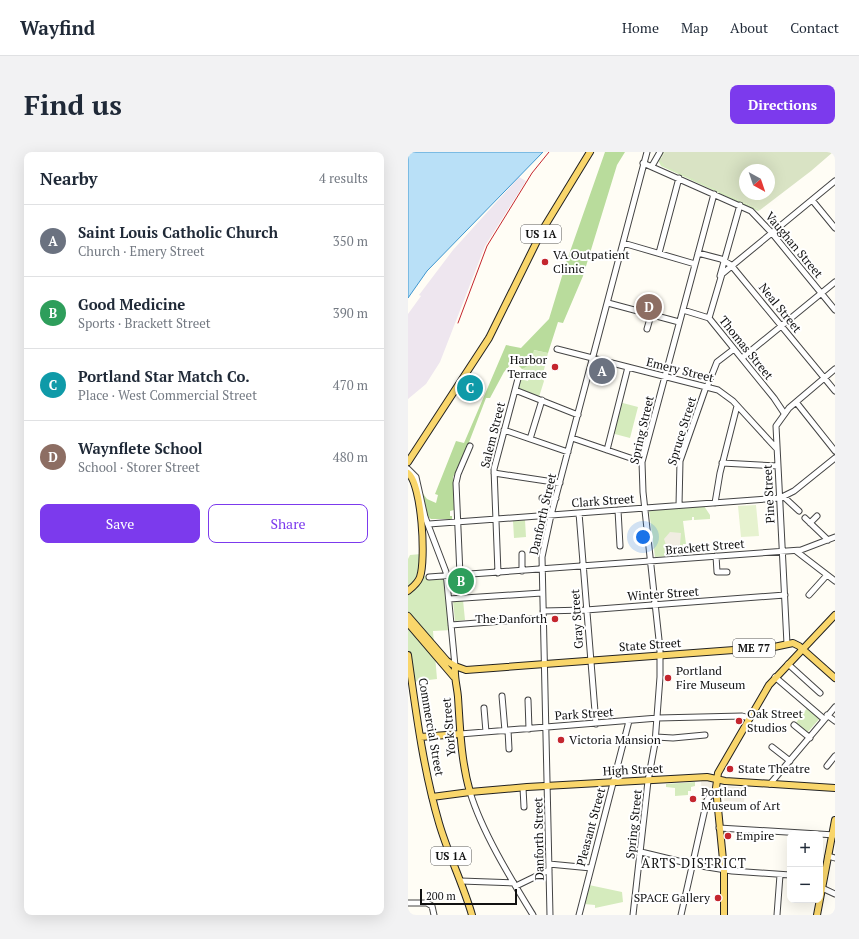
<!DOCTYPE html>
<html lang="en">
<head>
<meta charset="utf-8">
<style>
	:root { --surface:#fff; --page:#f2f2f3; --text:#1f2937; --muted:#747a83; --line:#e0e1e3; --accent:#7c3aed }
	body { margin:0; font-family:"PT Serif",serif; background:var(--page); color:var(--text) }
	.controls { position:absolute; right:12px; bottom:12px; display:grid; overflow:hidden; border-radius:8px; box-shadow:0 4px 16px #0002 }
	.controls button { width:36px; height:36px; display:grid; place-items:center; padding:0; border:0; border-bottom:1px solid var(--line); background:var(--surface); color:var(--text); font:20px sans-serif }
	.compass { position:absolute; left:331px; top:12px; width:36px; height:36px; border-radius:50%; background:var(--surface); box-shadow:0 4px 16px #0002; rotate:140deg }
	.scale { position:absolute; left:12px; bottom:10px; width:97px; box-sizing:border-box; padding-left:4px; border:2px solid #111; border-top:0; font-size:11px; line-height:14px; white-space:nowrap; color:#111; -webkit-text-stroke:3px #fff; paint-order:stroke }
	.you { position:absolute; left:235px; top:385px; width:14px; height:14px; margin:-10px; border:3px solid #fff; border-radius:50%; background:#1a73e8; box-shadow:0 0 0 6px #1a73e833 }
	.badge { display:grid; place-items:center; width:26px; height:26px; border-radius:50%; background:var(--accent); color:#fff; font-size:13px; font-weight:700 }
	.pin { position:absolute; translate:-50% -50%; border:2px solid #fff; box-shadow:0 1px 4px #0006 }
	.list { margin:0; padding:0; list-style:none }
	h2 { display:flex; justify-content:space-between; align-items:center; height:52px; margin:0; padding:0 16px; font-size:17px }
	h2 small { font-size:13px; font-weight:400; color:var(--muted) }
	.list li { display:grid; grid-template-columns:26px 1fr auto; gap:12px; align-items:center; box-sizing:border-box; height:72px; padding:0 16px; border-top:1px solid var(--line) }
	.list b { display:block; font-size:15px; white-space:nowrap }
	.list p { margin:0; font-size:13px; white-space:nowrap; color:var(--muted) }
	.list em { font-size:13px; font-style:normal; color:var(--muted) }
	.actions { display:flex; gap:8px; padding:12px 16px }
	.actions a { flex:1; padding:9px 0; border:1px solid var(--accent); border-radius:8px; text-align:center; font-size:14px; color:var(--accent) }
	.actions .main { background:var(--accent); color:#fff }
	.map { position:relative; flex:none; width:427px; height:763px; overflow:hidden; border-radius:8px }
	header { display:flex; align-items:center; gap:24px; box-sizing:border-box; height:56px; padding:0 20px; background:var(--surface); border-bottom:1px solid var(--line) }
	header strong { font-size:19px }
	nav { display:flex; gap:22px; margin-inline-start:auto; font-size:14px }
	.intro { display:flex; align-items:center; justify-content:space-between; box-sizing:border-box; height:96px; padding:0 24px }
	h1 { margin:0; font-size:28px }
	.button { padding:10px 18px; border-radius:8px; background:var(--accent); color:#fff; font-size:14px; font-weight:700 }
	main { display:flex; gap:24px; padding:0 24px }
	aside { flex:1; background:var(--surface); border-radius:8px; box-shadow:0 4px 16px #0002 }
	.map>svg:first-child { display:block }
	.industrial { fill:#eee6ef }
	.green { fill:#d5ebbd }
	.forest { fill:#b9dc9c }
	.cemetery { fill:#d9e3c4; fill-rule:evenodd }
	.pitch { fill:#e6f2cf }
	.plaza { fill:#f1ede2 }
	.water { fill:#b9e0f7; stroke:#3f96cf }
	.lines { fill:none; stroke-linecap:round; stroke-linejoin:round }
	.minor-casing { stroke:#444; stroke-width:7 }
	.major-casing { stroke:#222; stroke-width:8 }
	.minor { stroke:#fff; stroke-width:5 }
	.major { stroke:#f9d66b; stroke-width:6 }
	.rail { stroke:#c4262e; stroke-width:1 }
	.poi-dot { fill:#c4262e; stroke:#fff; stroke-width:1.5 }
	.labels { text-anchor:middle; stroke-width:4; stroke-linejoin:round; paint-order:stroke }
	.shield { fill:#fff; stroke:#585858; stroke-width:1 }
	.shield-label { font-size:11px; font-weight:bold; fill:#111 }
	.street-label { font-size:12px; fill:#111; stroke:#fff }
	.poi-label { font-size:12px; fill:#111; stroke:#fff; text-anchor:start }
	.neighbourhood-label { font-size:13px; letter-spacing:1px; fill:#111; stroke:#fff }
</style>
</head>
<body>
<header>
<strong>Wayfind</strong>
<nav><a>Home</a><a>Map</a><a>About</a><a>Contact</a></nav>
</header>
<div class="intro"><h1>Find us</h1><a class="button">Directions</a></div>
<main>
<aside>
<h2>Nearby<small>4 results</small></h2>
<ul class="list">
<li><span class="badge" style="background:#6b7280">A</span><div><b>Saint Louis Catholic Church</b><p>Church · Emery Street</p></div><em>350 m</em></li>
<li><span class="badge" style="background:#2e9e5b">B</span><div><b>Good Medicine</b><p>Sports · Brackett Street</p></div><em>390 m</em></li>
<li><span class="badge" style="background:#0f9aa8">C</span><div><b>Portland Star Match Co.</b><p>Place · West Commercial Street</p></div><em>470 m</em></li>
<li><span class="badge" style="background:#8d6e63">D</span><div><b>Waynflete School</b><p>School · Storer Street</p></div><em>480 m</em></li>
</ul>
<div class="actions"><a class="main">Save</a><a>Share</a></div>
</aside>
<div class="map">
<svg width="427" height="763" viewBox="0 0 427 763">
	<rect width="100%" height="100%" fill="#fffdf5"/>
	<path class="industrial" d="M111,25l7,4 -41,65 -45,116 -14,22 -18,15v-85l13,-18 -2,-1 34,-45z"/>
	<path class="green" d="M254,0h3l-4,6 38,23 61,29 -2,1 -97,-45 -3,-6z
		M125,198l15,3 -6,25 2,3 -5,16 -22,-8 3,-10 8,2 2,-9 -8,-3 4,-2z
		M211,250l19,5 -8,31 -19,-5z
		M296,354l6,9v4l-16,1v-3h-2v3l-9,1 3,23h-3l-2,11 -26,2 -6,-47z
		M117,368l1,17 -12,1 -1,-17z
		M13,402l-2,22h28l5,54 -19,1 4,48 -25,3 -4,-25v-98l2,-4z
		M55,448l2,20 -10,1 -2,-20z
		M400,555l12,11 -13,15 -12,-9z
		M287,630v4l-4,1v4h-3v4l-13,1v-8l-9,-1v-3z
		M181,733l33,7 1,10 -28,6v-3l-11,-1z"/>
	<path class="forest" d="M197,0h20l-8,13 -34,111 -20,47 -5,-1 -10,31 -14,-3c-3,8 -3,16 -12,19l-6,-6 -5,1 -7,8 -14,26h-4l-25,65 -8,14 1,33 -4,1v5h2v3h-21l-4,-3 -6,-25 6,8 9,4 2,-8 -3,-1 21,-53 8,2 42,-98 15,3 28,-29 17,-56z"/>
	<path class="cemetery" d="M257,0h168l-22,19 -51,39 -95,-44 -5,-6zM337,18h24v24h-24z"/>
	<path class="pitch" d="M348,353l3,31 -18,1 -3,-31z"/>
	<path class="plaza" d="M262,380l11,1 -1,12 -7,3 -7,-3 -2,-6z
		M293,628l10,1 3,4 -1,4 -9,11h-2z
		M320,634l17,2 -1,14 -20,-1 1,-11z"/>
	<path class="water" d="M0,0h135l-116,119 -19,27z"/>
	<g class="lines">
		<g class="minor-casing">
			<path id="minor" d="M235,11l108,48 20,21 64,78
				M244,14l8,-14
				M404,48l23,28
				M215,91l72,21
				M251,101l20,-75
				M290,101l23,6 10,6 104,126
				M312,124l20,-71
				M200,151l71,19
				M275,158l26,8 65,80 10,15
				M301,166l13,-44 113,-93
				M239,177l4,-14
				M149,197l161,41 15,11 43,47
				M334,206l93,-76
				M299,235l10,-25 17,-13
				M107,238l63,25
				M388,250l39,49
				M96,278l64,22
				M164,286l70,24
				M122,287l12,-39
				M199,298l21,-83
				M314,311l56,3
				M0,317l8,8 9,40 21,55 9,94
				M86,321l66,10
				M376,345l15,14
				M134,346h14
				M307,351l5,-30 17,-67
				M271,353l1,-44 26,-74
				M210,358l2,36
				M171,361l17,211
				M397,366l23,22
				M402,371l7,-7
				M21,372l351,-26 14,-7 41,-33
				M388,399l39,30
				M114,402v17
				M308,404l1,16h10
				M90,421l-4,-104 25,-94
				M52,423l-4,-92 2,-9 12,-28
				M21,425l372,-27 34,-13
				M401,443l18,-20
				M41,447l93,-6
				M135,459l43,-1 199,-15
				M43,473l91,-7
				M379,492l-11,-218 13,-18 46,-39
				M380,512l32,29
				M367,525l49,42
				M94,544l3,35
				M120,548l1,29
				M76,556l2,24
				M419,563l8,6
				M386,573l16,13
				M100,578l1,19
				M52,582l198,-16 84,-2 7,2
				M248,585l17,1 32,-3
				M364,595l18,14
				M419,614l8,-10
				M362,632l65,-77
				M115,636l1,19
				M62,640c12,40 41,87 63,123
				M311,676l116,7
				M233,700l54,13 37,6 58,4
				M420,704l7,2
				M141,712l42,4
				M53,729l53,2
				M108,734l33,-16
				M414,736l13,6
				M0,751h19l5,3 2,9
				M142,763l-8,-358 9,-42 96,-363
				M171,763l50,-194
				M225,763l15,-134 7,-38 5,-66v-28l-17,-157 -1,-30 72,-268
				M273,763l26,-115 9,-11
				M369,763l3,-40"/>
		</g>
		<g class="major-casing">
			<path id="major" d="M0,310l81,-124 54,-109 47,-77
				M0,321c14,11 18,87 12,104 -2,6 -7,10 -12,14
				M0,464l39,45 8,5 11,4 308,-23 19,-4 6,3 36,32
				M0,471l46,54
				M0,503c8,57 15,113 31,168 9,31 24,61 33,92
				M47,514c-1,11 2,20 3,31 2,31 3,64 12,95
				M12,585l40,-3
				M24,645l38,-5 57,-5 180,-10 18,4 110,7
				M316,763v-45l-8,-82 2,-15 51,-88 66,-70
				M409,763l18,-95"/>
		</g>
		<use href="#minor" class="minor"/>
		<use href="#major" class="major"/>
		<path class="rail" d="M50,171l29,-77 45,-73 17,-21"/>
	</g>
	<g class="poi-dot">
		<circle cx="137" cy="110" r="4"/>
		<circle cx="147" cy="215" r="4"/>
		<circle cx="147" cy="467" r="4"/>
		<circle cx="260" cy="526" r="4"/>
		<circle cx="331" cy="569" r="4"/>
		<circle cx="153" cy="588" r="4"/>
		<circle cx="322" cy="617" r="4"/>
		<circle cx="285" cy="647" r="4"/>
		<circle cx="320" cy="684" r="4"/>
		<circle cx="310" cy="746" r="4"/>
	</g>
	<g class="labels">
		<g class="shield">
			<rect x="113" y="73" width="40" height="18" rx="3"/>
			<rect x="325" y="487" width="42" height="18" rx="3"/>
			<rect x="23" y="695" width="40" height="18" rx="3"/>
		</g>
		<g class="shield-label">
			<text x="133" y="86">US 1A</text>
			<text x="346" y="500">ME 77</text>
			<text x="43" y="708">US 1A</text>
		</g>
		<g class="street-label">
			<text transform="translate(386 93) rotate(50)" y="4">Vaughan Street</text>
			<text transform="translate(372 156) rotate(51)" y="4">Neal Street</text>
			<text transform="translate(338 196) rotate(51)" y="4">Thomas Street</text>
			<text transform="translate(272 218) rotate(14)" y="4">Emery Street</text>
			<text transform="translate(234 278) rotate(-77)" y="4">Spring Street</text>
			<text transform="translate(274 279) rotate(-73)" y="4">Spruce Street</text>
			<text transform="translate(85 283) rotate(-76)" y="4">Salem Street</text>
			<text transform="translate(361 342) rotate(-93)" y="4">Pine Street</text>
			<text transform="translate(195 349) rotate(-4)" y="4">Clark Street</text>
			<text transform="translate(135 362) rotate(-77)" y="4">Danforth Street</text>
			<text transform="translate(297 395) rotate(-5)" y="4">Brackett Street</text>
			<text transform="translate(255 442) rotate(-4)" y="4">Winter Street</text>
			<text transform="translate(169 467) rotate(-94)" y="4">Gray Street</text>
			<text transform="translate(242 493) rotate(-4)" y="4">State Street</text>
			<text transform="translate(176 562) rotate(-4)" y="4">Park Street</text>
			<text transform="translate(23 575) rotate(80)" y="4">Commercial Street</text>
			<text transform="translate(41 575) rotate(-95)" y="4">York Street</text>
			<text transform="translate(225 618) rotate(-3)" y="4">High Street</text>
			<text transform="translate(226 672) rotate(-84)" y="4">Spring Street</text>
			<text transform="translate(183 675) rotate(-75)" y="4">Pleasant Street</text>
			<text transform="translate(131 687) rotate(-91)" y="4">Danforth Street</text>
		</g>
		<g class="poi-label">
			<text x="145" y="107">VA Outpatient<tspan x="145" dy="14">Clinic</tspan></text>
			<text x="139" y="212" text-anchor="end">Harbor<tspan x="139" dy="14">Terrace</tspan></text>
			<text x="139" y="471" text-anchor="end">The Danforth</text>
			<text x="268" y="523">Portland<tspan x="268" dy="14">Fire Museum</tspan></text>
			<text x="339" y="566">Oak Street<tspan x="339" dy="14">Studios</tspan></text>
			<text x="161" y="592">Victoria Mansion</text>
			<text x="330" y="621">State Theatre</text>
			<text x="293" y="644">Portland<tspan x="293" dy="14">Museum of Art</tspan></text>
			<text x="328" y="688">Empire</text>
			<text x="302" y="750" text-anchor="end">SPACE Gallery</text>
		</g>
		<g class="neighbourhood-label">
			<text x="286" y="716">ARTS DISTRICT</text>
		</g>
	</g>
</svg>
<div class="controls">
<button>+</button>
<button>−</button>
</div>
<svg class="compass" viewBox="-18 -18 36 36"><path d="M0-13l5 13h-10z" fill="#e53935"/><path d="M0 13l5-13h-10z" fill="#747a83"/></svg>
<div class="scale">200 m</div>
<div class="you"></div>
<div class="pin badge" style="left:194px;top:219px;background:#6b7280">A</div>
<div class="pin badge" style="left:53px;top:429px;background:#2e9e5b">B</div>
<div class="pin badge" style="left:62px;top:236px;background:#0f9aa8">C</div>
<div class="pin badge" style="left:241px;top:155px;background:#8d6e63">D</div>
</div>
</main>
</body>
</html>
